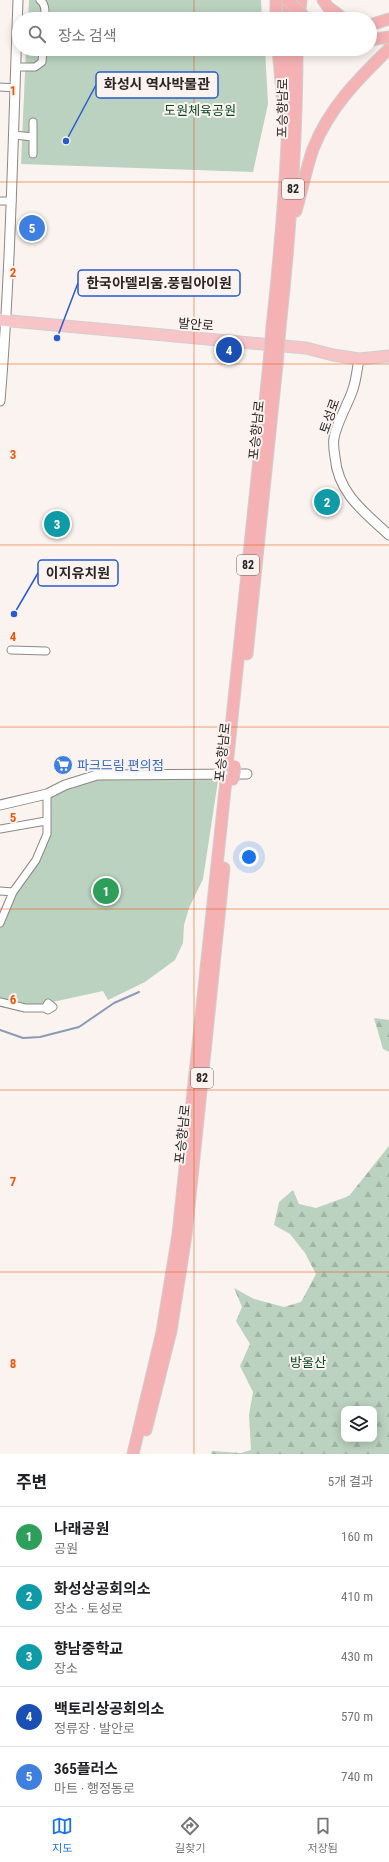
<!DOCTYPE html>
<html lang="ko">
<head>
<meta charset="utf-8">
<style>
	:root { --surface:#fff; --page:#f2f2f2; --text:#202124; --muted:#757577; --line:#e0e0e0; --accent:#1a73e8 }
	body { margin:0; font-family:"Roboto Condensed","Noto Sans KR",sans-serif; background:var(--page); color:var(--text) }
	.controls { position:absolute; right:12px; bottom:12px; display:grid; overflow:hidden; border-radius:8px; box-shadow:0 2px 10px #0003 }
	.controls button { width:36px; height:36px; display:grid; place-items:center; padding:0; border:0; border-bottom:1px solid var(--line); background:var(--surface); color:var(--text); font:20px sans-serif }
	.you { position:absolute; left:249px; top:857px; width:14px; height:14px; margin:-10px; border:3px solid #fff; border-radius:50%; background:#1a73e8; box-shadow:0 0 0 6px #1a73e833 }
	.badge { display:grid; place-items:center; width:26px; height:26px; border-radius:50%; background:var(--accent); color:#fff; font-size:13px; font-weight:700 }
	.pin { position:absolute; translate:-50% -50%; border:2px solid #fff; box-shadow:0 1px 4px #0006 }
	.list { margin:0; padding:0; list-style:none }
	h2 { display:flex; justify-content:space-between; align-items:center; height:52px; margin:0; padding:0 16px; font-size:17px }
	h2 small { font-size:13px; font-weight:400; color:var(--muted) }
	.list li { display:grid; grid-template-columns:26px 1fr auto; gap:12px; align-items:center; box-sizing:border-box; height:60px; padding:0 16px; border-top:1px solid var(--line) }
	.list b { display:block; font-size:15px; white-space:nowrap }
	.list p { margin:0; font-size:13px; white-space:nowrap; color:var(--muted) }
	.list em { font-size:13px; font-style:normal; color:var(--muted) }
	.icon { flex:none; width:22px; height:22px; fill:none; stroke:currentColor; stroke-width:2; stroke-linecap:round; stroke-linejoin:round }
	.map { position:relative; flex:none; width:389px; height:1454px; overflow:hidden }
	.search { position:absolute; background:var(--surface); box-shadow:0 2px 10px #0003; left:12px; right:12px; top:12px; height:44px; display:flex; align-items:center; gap:10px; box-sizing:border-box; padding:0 14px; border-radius:22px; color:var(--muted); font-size:15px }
	.sheet { height:352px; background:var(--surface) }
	nav { display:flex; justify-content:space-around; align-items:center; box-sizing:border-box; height:56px; border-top:1px solid var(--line); background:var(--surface); font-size:11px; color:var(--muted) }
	nav a { display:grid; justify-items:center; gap:2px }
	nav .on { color:var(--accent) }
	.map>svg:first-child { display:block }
	.forest { fill:url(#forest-firs); fill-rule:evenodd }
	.park { fill:#bad2bf }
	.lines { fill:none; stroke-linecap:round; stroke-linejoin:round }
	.stream { stroke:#8a9ab4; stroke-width:2 }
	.minor-casing { stroke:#8d8783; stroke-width:9 }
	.tertiary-casing { stroke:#8d8783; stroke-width:11 }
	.primary-casing { stroke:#d0cfcf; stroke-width:13 }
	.trunk-casing { stroke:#d0cfcf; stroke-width:13 }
	.minor { stroke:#fff; stroke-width:7 }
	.tertiary { stroke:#fff; stroke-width:9 }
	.primary { stroke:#f7c5c7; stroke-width:11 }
	.trunk { stroke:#f4b2b4; stroke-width:11 }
	.trunk-bridge-casing { stroke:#d0cfcf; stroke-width:13; stroke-linecap:butt }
	.trunk-bridge { stroke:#f4b2b4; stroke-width:11 }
	.grid { fill:none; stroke:#e8590c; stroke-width:1; stroke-opacity:0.55 }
	.labels { text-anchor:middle; stroke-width:4; stroke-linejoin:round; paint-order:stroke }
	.shield { fill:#fbf3f0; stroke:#686462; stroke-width:1 }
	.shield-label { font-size:12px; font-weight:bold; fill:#292625 }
	.street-label { font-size:13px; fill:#292625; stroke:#fbf3f0 }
	.park-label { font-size:13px; fill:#084924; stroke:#fbf3f0 }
	.shop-label { font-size:13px; fill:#366cbe; stroke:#fbf3f0; text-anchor:start }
	.grid-label { font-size:13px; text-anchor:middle; font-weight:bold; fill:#e8590c; stroke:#fbf3f0; stroke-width:4; stroke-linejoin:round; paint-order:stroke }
	.leader { fill:none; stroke:#295cca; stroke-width:1.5 }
	.callout-dot { fill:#295cca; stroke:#fbf3f0; stroke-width:1.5 }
	.callout { fill:#fbf3f0; stroke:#295cca; stroke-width:1.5 }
	.callout-label { font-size:14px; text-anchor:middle; font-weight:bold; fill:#292625 }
</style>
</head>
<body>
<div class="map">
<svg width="389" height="1454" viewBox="0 0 389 1454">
	<defs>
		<pattern id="forest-firs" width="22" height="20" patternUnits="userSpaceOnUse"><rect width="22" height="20" fill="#bad2bf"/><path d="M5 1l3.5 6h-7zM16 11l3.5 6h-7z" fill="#a0b4a4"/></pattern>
	</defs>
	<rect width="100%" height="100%" fill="#fbf3f0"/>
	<path class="forest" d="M374,1018l15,2v32l-6,-3z
		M389,1146v308h-178l1,-3 29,2 10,-3 -2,-35 4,-23 -13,-26 10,-22 -14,-23 6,-14 -8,-19 20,11 30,8 17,-5 15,-28 -11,-21 -15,-19 -16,-9 5,-23 14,-12 6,14 17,4 33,-12zM344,1409h30v30h-30z"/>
	<path class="park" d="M29,0h232l1,19h-234z
		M26,49h239l3,55 -15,68 -232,-8z
		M219,774l-16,105 -14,29 -5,17 -1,18 -8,17 -30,22 -37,18 -5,-9 -78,17 -20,-5 -5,-6v-74l13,-31 29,-46 5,-52 36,-15z"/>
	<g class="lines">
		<path class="stream" d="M0,1030l23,8 17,-1 39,-10 35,-24 25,-11"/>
		<g class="minor-casing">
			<path id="minor" d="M40,0c6,4 5,12 5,19
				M16,67h19l7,-5 1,-13
				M0,87l15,1
				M14,135l19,2v-15
				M33,154v-17
				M0,201h12
				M11,650l35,1
				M0,829l46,-8
				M0,891l13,1
				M0,923l13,-31 23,-32 11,-26v-40
				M0,1002l25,6h20l3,2 5,-3 -5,-4 -3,5"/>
		</g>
		<g class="tertiary-casing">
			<path id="tertiary" d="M359,359c-2,11 -3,23 -7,33 -6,16 -15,30 -18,46 -1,6 0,13 1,19 3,36 29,55 54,78
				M0,401c11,-133 13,-267 18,-401
				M0,805l47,-11 18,-9 32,-10 150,-1"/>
		</g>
		<g class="primary-casing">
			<path id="primary" d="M0,320l306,28 27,7 26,4 30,-3"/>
		</g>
		<g class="trunk-casing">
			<path id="trunk" d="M276,0v19
				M288,0l1,19
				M323,0l5,7 16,12
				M299,19l2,-19
				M370,25l19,-6
				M370,40l19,-3
				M278,49l5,55
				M296,211c6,-21 10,-42 17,-62 16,-41 45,-70 76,-100
				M272,327c10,-92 18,-185 17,-278
				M280,328c10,-93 17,-185 17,-279
				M247,654l30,-290
				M227,766l42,-403
				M146,1430l25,-99 15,-96 38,-367
				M133,1454l29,-122 16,-98 48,-454"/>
		</g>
		<use href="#minor" class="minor"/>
		<use href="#tertiary" class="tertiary"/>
		<use href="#primary" class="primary"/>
		<use href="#trunk" class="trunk"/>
		<g class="trunk-bridge-casing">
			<path id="trunk-bridge" d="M288,0l19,19
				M269,363l3,-36
				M277,364l3,-36
				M233,780l2,-14"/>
		</g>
		<use href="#trunk-bridge" class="trunk-bridge"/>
	</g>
	<path class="grid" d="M194,0v19M194,49v1405M0,182h389M0,364h389M0,545h389M0,727h389M0,909h389M0,1090h389M0,1272h389"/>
	<defs>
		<g id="supermarket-disc" transform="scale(1)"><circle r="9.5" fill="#3f7fe0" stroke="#fbf3f0"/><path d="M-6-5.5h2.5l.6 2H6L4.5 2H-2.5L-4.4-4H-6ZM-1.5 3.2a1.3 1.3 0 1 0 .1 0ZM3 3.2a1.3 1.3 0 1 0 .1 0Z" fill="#fff"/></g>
	</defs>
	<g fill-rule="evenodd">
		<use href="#supermarket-disc" x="63" y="765"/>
	</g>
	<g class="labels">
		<g class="shield">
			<rect x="282" y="179" width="22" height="20" rx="3"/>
			<rect x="237" y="555" width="22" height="20" rx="3"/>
			<rect x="191" y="1068" width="22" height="20" rx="3"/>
		</g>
		<g class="shield-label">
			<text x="293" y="193">82</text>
			<text x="248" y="569">82</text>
			<text x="202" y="1082">82</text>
		</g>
		<g class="street-label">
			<text transform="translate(282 108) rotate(-89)" y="5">포승향남로</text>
			<text transform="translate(196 324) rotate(5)" y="5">발안로</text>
			<text transform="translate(329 416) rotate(-71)" y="5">토성로</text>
			<text transform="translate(256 430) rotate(-84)" y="5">포승향남로</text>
			<text transform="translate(222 752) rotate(-84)" y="5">포승향남로</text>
			<text transform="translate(182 1134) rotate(-84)" y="5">포승향남로</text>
		</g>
		<g class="park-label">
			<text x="200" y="115">도원체육공원</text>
			<text x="308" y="1367">방울산</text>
		</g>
		<g class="shop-label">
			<text x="77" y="770">파크드림 편의점</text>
		</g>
	</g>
	<g class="grid-label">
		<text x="13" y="95">1</text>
		<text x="13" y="277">2</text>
		<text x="13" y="459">3</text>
		<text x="13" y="641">4</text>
		<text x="13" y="822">5</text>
		<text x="13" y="1004">6</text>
		<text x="13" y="1186">7</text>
		<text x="13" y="1368">8</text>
	</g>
	<path class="leader" d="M66 141L96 85M57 338L78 283M14 614L38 573"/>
	<g class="callout-dot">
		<circle cx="66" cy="141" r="4"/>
		<circle cx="57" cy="338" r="4"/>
		<circle cx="14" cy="614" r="4"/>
	</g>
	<g class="callout">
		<rect x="96" y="72" width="122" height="26" rx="4"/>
		<rect x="78" y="270" width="162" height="26" rx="4"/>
		<rect x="38" y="560" width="80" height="26" rx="4"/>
	</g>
	<g class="callout-label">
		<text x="157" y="89">화성시 역사박물관</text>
		<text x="159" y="288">한국아델리움.풍림아이원</text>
		<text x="78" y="578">이지유치원</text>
	</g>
</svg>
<div class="controls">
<button><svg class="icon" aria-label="layers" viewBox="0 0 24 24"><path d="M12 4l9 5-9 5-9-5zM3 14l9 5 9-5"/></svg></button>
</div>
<div class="you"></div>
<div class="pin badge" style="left:106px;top:891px;background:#2e9e5b">1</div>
<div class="pin badge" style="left:327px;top:502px;background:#0f9aa8">2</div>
<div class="pin badge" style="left:57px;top:524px;background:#0f9aa8">3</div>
<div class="pin badge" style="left:229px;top:350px;background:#1a4fb4">4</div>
<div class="pin badge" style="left:32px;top:228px;background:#3f7fe0">5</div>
<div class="search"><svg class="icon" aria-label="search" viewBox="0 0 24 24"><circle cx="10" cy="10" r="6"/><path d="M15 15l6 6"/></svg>장소 검색</div>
</div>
<section class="sheet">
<h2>주변<small>5개 결과</small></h2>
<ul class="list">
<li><span class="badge" style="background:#2e9e5b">1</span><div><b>나래공원</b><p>공원</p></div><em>160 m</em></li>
<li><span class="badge" style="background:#0f9aa8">2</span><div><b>화성상공회의소</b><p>장소 · 토성로</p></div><em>410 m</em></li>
<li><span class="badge" style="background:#0f9aa8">3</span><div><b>향남중학교</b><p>장소</p></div><em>430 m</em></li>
<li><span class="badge" style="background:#1a4fb4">4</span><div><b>백토리상공회의소</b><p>정류장 · 발안로</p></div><em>570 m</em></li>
<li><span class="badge" style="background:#3f7fe0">5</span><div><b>365플러스</b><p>마트 · 행정동로</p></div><em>740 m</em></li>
</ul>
</section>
<nav>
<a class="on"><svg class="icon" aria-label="map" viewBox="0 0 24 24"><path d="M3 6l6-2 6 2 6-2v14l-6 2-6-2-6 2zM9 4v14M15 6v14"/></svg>지도</a>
<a><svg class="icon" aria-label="directions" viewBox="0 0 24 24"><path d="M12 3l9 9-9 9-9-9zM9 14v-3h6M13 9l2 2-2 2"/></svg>길찾기</a>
<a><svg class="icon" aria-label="saved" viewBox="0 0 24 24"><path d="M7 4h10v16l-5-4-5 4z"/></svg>저장됨</a>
</nav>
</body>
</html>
